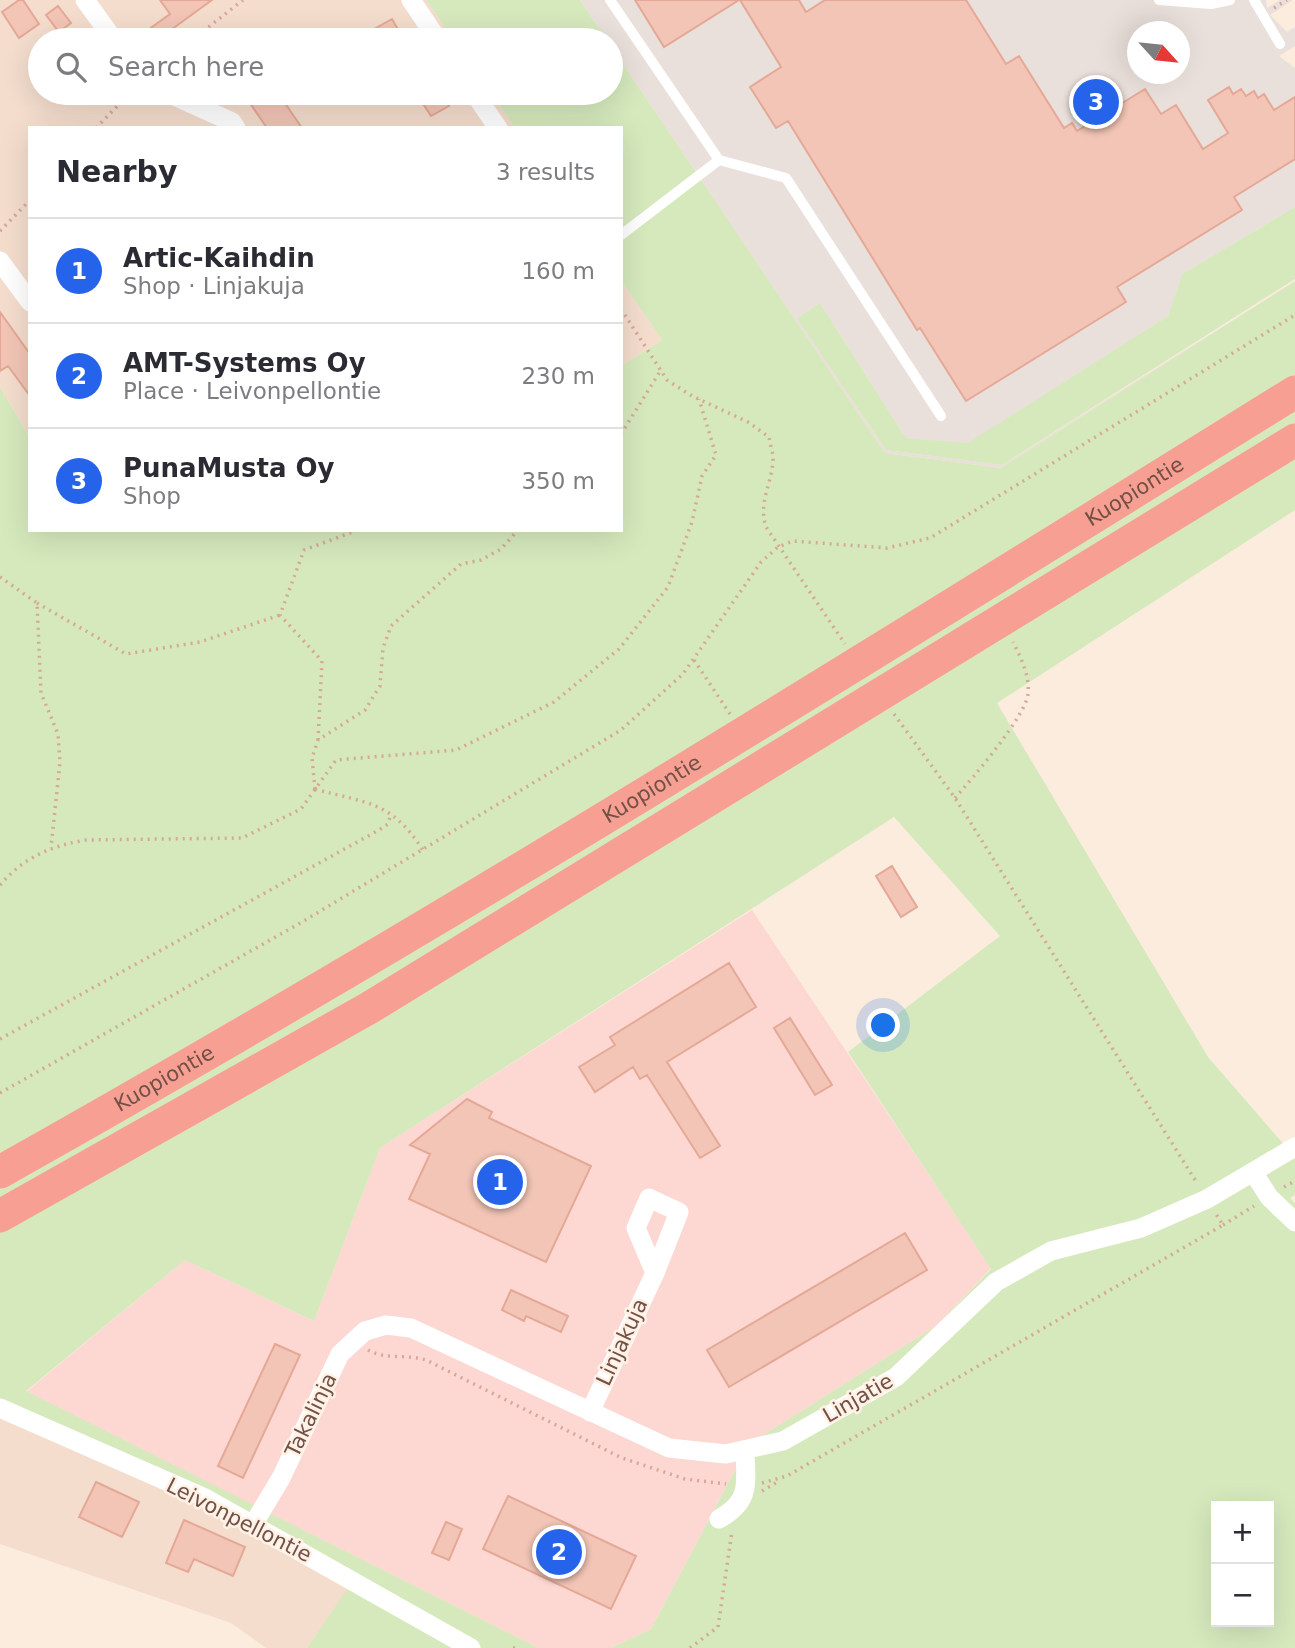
<!DOCTYPE html>
<html lang="en">
<head>
<meta charset="utf-8">
<style>
	:root { --surface:#fff; --page:#f7f7f7; --text:#2b2b33; --muted:#7c7c81; --line:#e1e1e2; --accent:#2563eb }
	body { margin:0; font-family:"DejaVu Sans",sans-serif; background:var(--page); color:var(--text) }
	.controls { position:absolute; right:21px; bottom:21px; display:grid; overflow:hidden; border-radius:0px; box-shadow:0 7px 28px #0002 }
	.controls button { width:63px; height:63px; display:grid; place-items:center; padding:0; border:0; border-bottom:2px solid var(--line); background:var(--surface); color:var(--text); font:35px sans-serif }
	.compass { position:absolute; left:1127px; top:21px; width:63px; height:63px; border-radius:50%; background:var(--surface); box-shadow:0 7px 28px #0002; rotate:117deg }
	.you { position:absolute; left:884px; top:1026px; width:24px; height:24px; margin:-18px; border:5px solid #fff; border-radius:50%; background:#1a73e8; box-shadow:0 0 0 10px #1a73e833 }
	.badge { display:grid; place-items:center; width:46px; height:46px; border-radius:50%; background:var(--accent); color:#fff; font-size:23px; font-weight:700 }
	.pin { position:absolute; translate:-50% -50%; border:4px solid #fff; box-shadow:0 2px 7px #0006 }
	.list { margin:0; padding:0; list-style:none }
	h2 { display:flex; justify-content:space-between; align-items:center; height:91px; margin:0; padding:0 28px; font-size:30px }
	h2 small { font-size:23px; font-weight:400; color:var(--muted) }
	.list li { display:grid; grid-template-columns:46px 1fr auto; gap:21px; align-items:center; box-sizing:border-box; height:105px; padding:0 28px; border-top:2px solid var(--line) }
	.list b { display:block; font-size:26px; white-space:nowrap }
	.list p { margin:0; font-size:23px; white-space:nowrap; color:var(--muted) }
	.list em { font-size:23px; font-style:normal; color:var(--muted) }
	.icon { flex:none; width:38px; height:38px; fill:none; stroke:currentColor; stroke-width:2; stroke-linecap:round; stroke-linejoin:round }
	.map { position:relative; flex:none; width:1295px; height:1648px; overflow:hidden }
	.search { position:absolute; background:var(--surface); box-shadow:0 7px 28px #0002; left:28px; top:28px; width:595px; height:77px; display:flex; align-items:center; gap:18px; box-sizing:border-box; padding:0 24px; border-radius:38px; color:var(--muted); font-size:26px }
	.panel { position:absolute; background:var(--surface); box-shadow:0 7px 28px #0002; left:28px; top:126px; width:595px; height:406px; border-radius:0px }
	.map>svg:first-child { display:block }
	.residential { fill:#f4ddcd }
	.commercial { fill:#fdd8d2 }
	.industrial { fill:#eae0db; fill-rule:evenodd }
	.green { fill:#d6e9bd; fill-rule:evenodd }
	.building { fill:#f2c5b6; stroke:#e5a896; stroke-width:2 }
	.lines { fill:none; stroke-linecap:round; stroke-linejoin:round }
	.path { stroke:#d6a899; stroke-width:3.5; stroke-dasharray:2 5; stroke-linecap:butt }
	.lane { stroke:#fff; stroke-width:10 }
	.street { stroke:#fff; stroke-width:19 }
	.highway { stroke:#f89f93; stroke-width:33 }
	.labels { text-anchor:middle; stroke-width:5; stroke-linejoin:round; paint-order:stroke }
	.street-label { font-size:21px; fill:#725046; stroke:#fff1e5 }
</style>
</head>
<body>
<div class="map">
<svg width="1295" height="1648" viewBox="0 0 1295 1648">
	<rect width="100%" height="100%" fill="#fcecde"/>
	<path class="residential" d="M0,0h426l28,40h-414v53h451l24,35h-485v310l-30,-51z
		M621,280l41,60 -41,26z
		M0,1408l48,21 305,153 -46,66h-41l-35,-25 -231,-79z"/>
	<path class="commercial" d="M752,910l239,358 -55,58 -187,118 -98,185 -40,19h-72l-513,-256 159,-132 129,61 66,-173z"/>
	<path class="industrial" d="M580,0h686l1,8 13,-8h13l-23,15 17,17 8,-5v19l-16,10 16,12v139l-113,67 -14,42 -200,128 -62,-6 -86,-135 -22,15 88,132 116,15 293,-184 -294,187 -116,-15 -274,-407v-6h-4zM1138,32h42v42h-42z"/>
	<path class="green" d="M426,0h154l27,40h-153z
		M611,46l274,407 116,15 294,-187v229l-298,193 211,354 79,91 8,-4v51l-5,3 5,5v445h-684l40,-19 98,-185 187,-118 55,-57 -143,-217 152,-116 -106,-119 -514,331 -66,173 -129,-61 -159,131 513,257h-232l45,-66 -98,-59 -254,-115v-1021l30,51v92h591v-164l41,-26 -41,-60v-152h-106l-24,-35h120zM1216,1506h53v116h-53z
		M1295,207v72l-293,186 -116,-15 -89,-132 23,-15 86,135 62,5 200,-127 14,-42z"/>
	<path class="building" d="M19,0h4l16,24 -20,14 -17,-26z
		M160,0h52l-55,40h-23l36,-26z
		M635,0h104l-75,47z
		M740,0h59l7,12 19,-12h141l40,64 13,-8 45,72 8,-5 5,8 68,-42 16,25 15,-9 27,44 25,-16 -20,-33 21,-13 4,7 8,-5 5,7 8,-5 4,7 6,-4 10,16 21,-13v62l-61,38 8,13 -125,77 9,15 -160,99 -46,-73 -3,2 -129,-209 -12,7 -26,-41 31,-20z
		M58,6l13,17 -12,9 -13,-17z
		M392,19l12,21h-23l-7,-11z
		M243,93h35l24,35h-35z
		M416,93h25l8,13 -18,10z
		M0,312l30,42v42l-22,-30 -8,5z
		M892,866l25,41 -16,10 -25,-41z
		M729,963l27,44 -89,55 53,84 -20,12 -53,-83 -7,4 -7,-12 -38,25 -16,-25 36,-22 -5,-8z
		M790,1018l42,67 -17,10 -41,-67z
		M467,1099l25,13 -3,6 102,48 -45,96 -137,-63 21,-45 -20,-9z
		M905,1233l22,37 -198,117 -22,-37z
		M511,1290l57,26 -7,16 -35,-16 -2,5 -22,-11z
		M275,1344l25,11 -57,123 -25,-12z
		M96,1482l43,20 -17,35 -43,-20z
		M508,1496l128,60 -25,53 -128,-60z
		M184,1520l61,27 -12,29 -39,-17 -6,13 -22,-9z
		M446,1522l16,7 -13,31 -17,-7z"/>
	<g class="lines">
		<path class="path" d="M1274,8l13,-8
			M192,40l51,-40
			M96,128l34,-35
			M0,231l30,-31
			M621,309l46,71 25,16 56,26 21,15c1,7 4,15 4,22 -1,26 -15,42 -7,68l79,117
			M621,434l40,-64
			M0,577l37,26 4,90 17,41 2,28 -9,86
			M37,603l89,51 74,-12 80,-27
			M694,660l36,54
			M894,714l61,84 242,385
			M318,740l4,-79 -42,-46 24,-65 54,-20
			M315,789l-3,-31 6,-18 47,-30 15,-24 3,-38 8,-22 70,-62 20,-4 20,-11 17,-19
			M315,789c53,15 75,11 108,61
			M955,798c16,-18 71,-82 73,-104 2,-18 -7,-36 -15,-52
			M0,885c24,-28 51,-39 86,-45l156,-2 59,-29 35,-49 120,-10 98,-48 65,-53 49,-62 24,-65 10,-46 14,-21 -17,-56
			M0,1039l379,-209 9,-6 3,-11
			M0,1093l302,-171 319,-192 62,-56 78,-112 17,-15 15,-6 94,7 43,-10 365,-223
			M1284,1187l11,-6
			M1223,1225l31,-19
			M368,1350c17,10 39,4 58,10l196,98 63,21 41,5
			M762,1483l25,-7 436,-251 -7,-11
			M762,1491l17,-10
			M513,1648h7
			M690,1648l28,-21 14,-96"/>
		<path class="lane" d="M610,0l109,160 67,18 155,238
			M1159,0l52,4 19,-4
			M1254,0l26,44
			M621,235l98,-75"/>
		<path class="street" d="M85,0l29,40
			M411,0l27,40
			M168,93l64,29 4,6
			M474,93l24,35
			M0,261l30,41
			M1253,1172l16,25 26,25
			M0,1408l205,90 266,150
			M590,1412l65,-139 24,-61 -30,-14 -13,30 19,45
			M719,1519c32,-18 27,-35 26,-67
			M254,1523l27,-45 59,-124 25,-23 21,-6 25,3 258,120 57,6 57,-13 113,-64 100,-95 55,-31 90,-23 66,-29 88,-52"/>
		<g class="highway">
			<path id="s1" d="M0,1172c440,-247 867,-514 1295,-780"/>
			<path d="M0,1216l369,-208 926,-568"/>
		</g>
	</g>
	<g class="labels">
		<g class="street-label">
			<text dy="7" stroke="none"><textPath href="#s1" startOffset="1323">Kuopiontie</textPath></text>
			<text dy="7" stroke="none"><textPath href="#s1" startOffset="756">Kuopiontie</textPath></text>
			<text dy="7" stroke="none"><textPath href="#s1" startOffset="189">Kuopiontie</textPath></text>
			<text transform="translate(622 1342) rotate(-65)" y="7">Linjakuja</text>
			<text transform="translate(858 1398) rotate(-30)" y="7">Linjatie</text>
			<text transform="translate(311 1415) rotate(-64)" y="7">Takalinja</text>
			<text transform="translate(239 1520) rotate(27)" y="7">Leivonpellontie</text>
		</g>
	</g>
</svg>
<div class="controls">
<button>+</button>
<button>−</button>
</div>
<svg class="compass" viewBox="-18 -18 36 36"><path d="M0-13l5 13h-10z" fill="#e53935"/><path d="M0 13l5-13h-10z" fill="#7c7c81"/></svg>
<div class="you"></div>
<div class="pin badge" style="left:500px;top:1182px">1</div>
<div class="pin badge" style="left:559px;top:1552px">2</div>
<div class="pin badge" style="left:1096px;top:102px">3</div>
<div class="search"><svg class="icon" aria-label="search" viewBox="0 0 24 24"><circle cx="10" cy="10" r="6"/><path d="M15 15l6 6"/></svg>Search here</div>
<section class="panel">
<h2>Nearby<small>3 results</small></h2>
<ul class="list">
<li><span class="badge">1</span><div><b>Artic-Kaihdin</b><p>Shop · Linjakuja</p></div><em>160 m</em></li>
<li><span class="badge">2</span><div><b>AMT-Systems Oy</b><p>Place · Leivonpellontie</p></div><em>230 m</em></li>
<li><span class="badge">3</span><div><b>PunaMusta Oy</b><p>Shop</p></div><em>350 m</em></li>
</ul>
</section>
</div>
</body>
</html>
